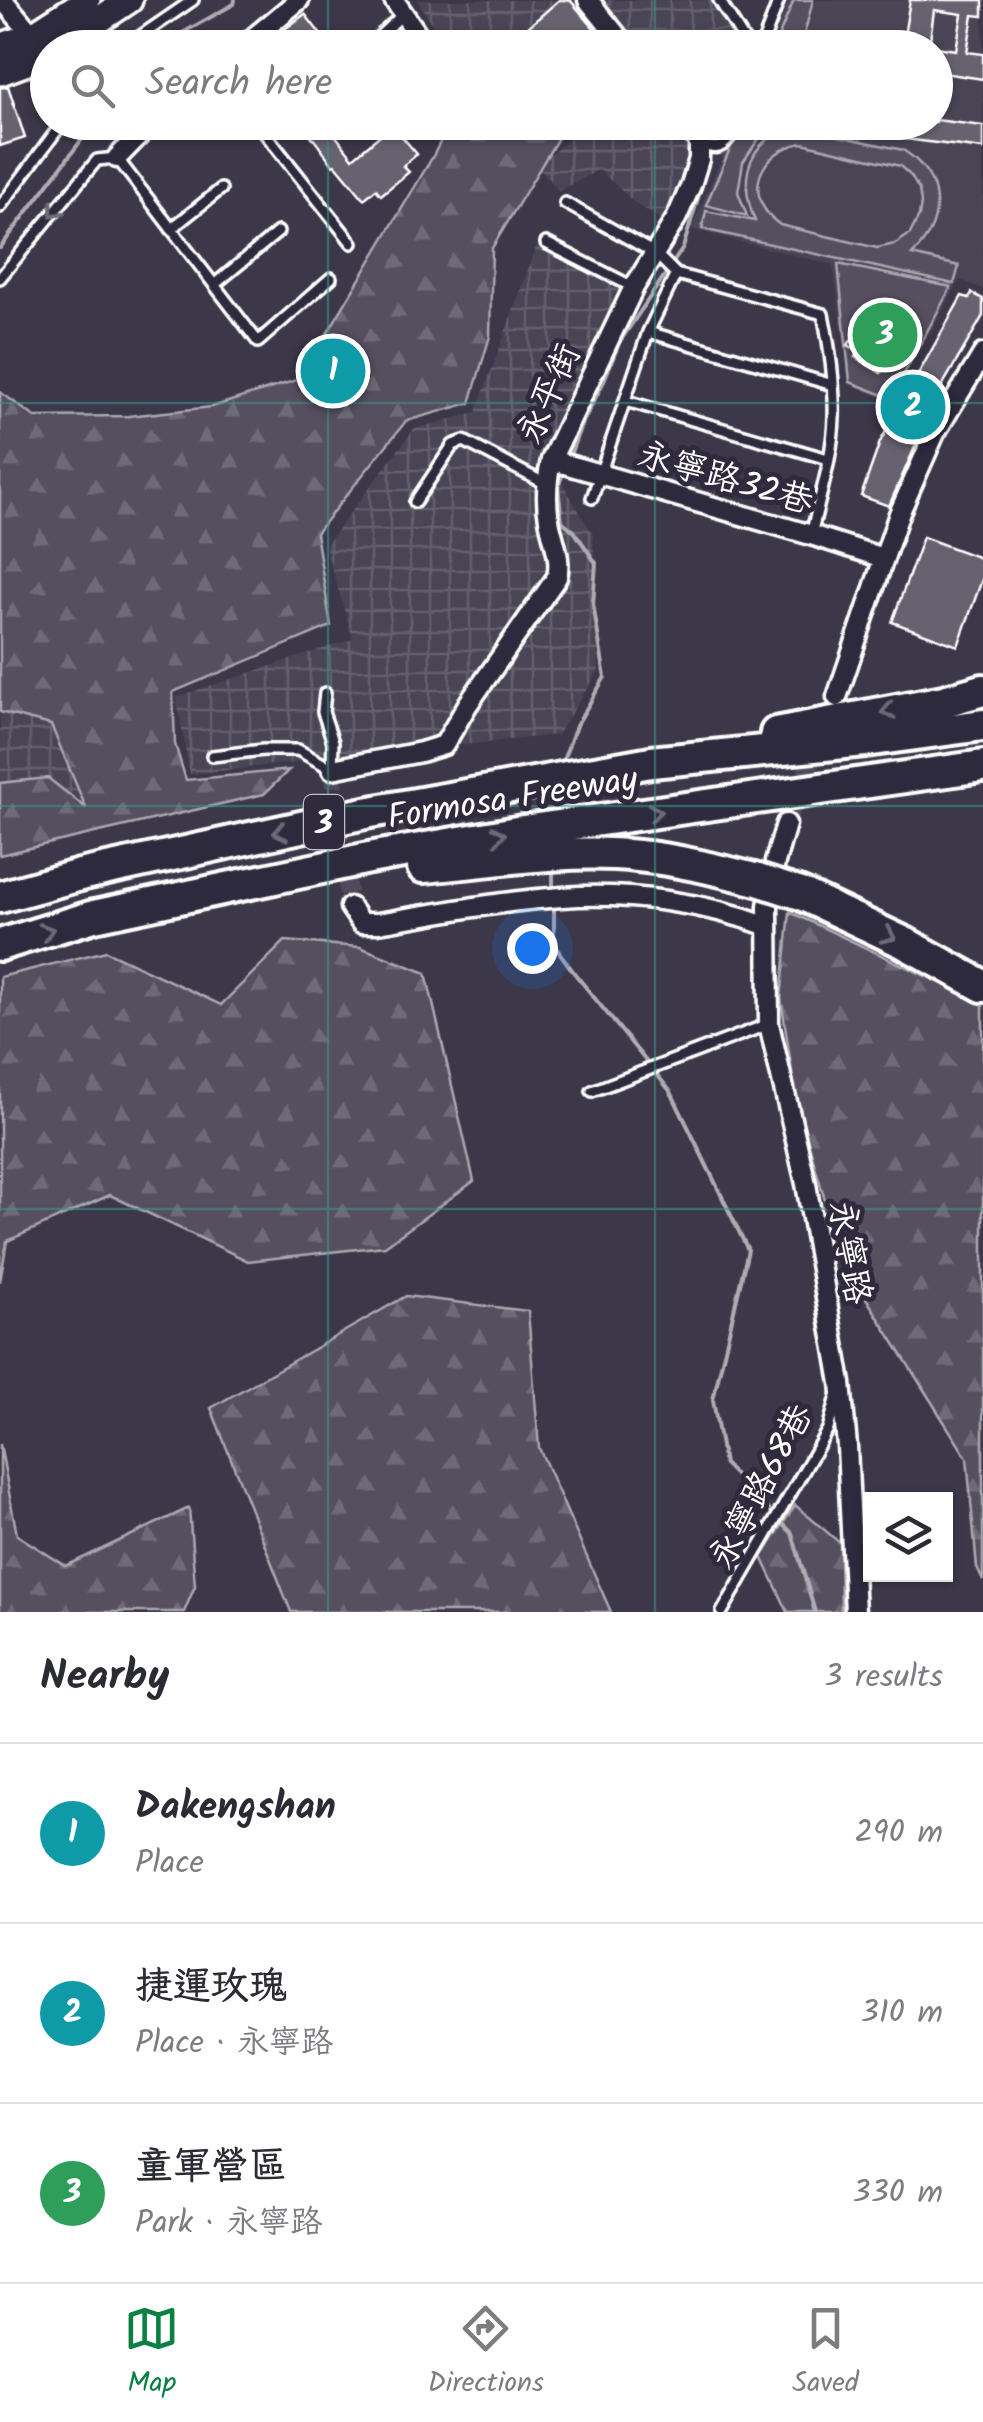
<!DOCTYPE html>
<html lang="en">
<head>
<meta charset="utf-8">
<style>
	:root { --surface:#fff; --page:#f2f2f3; --text:#2b2b33; --muted:#7c7c81; --line:#e1e1e2; --accent:#0b8043 }
	body { margin:0; font-family:Kalam,"LXGW WenKai TC",sans-serif; background:var(--page); color:var(--text) }
	.controls { position:absolute; right:30px; bottom:30px; display:grid; overflow:hidden; border-radius:0px; box-shadow:0 2px 8px #0004 }
	.controls button { width:90px; height:90px; display:grid; place-items:center; padding:0; border:0; border-bottom:2px solid var(--line); background:var(--surface); color:var(--text); font:50px sans-serif }
	.you { position:absolute; left:532px; top:948px; width:35px; height:35px; margin:-25px; border:8px solid #fff; border-radius:50%; background:#1a73e8; box-shadow:0 0 0 15px #1a73e833 }
	.badge { display:grid; place-items:center; width:65px; height:65px; border-radius:50%; background:var(--accent); color:#fff; font-size:32px; font-weight:700 }
	.pin { position:absolute; translate:-50% -50%; border:5px solid #fff; box-shadow:0 2px 10px #0006 }
	.list { margin:0; padding:0; list-style:none }
	h2 { display:flex; justify-content:space-between; align-items:center; height:130px; margin:0; padding:0 40px; font-size:42px }
	h2 small { font-size:32px; font-weight:400; color:var(--muted) }
	.list li { display:grid; grid-template-columns:65px 1fr auto; gap:30px; align-items:center; box-sizing:border-box; height:180px; padding:0 40px; border-top:2px solid var(--line) }
	.list b { display:block; font-size:38px; white-space:nowrap }
	.list p { margin:0; font-size:32px; white-space:nowrap; color:var(--muted) }
	.list em { font-size:32px; font-style:normal; color:var(--muted) }
	.icon { flex:none; width:55px; height:55px; fill:none; stroke:currentColor; stroke-width:2; stroke-linecap:round; stroke-linejoin:round }
	.map { position:relative; flex:none; width:983px; height:1612px; overflow:hidden }
	.search { position:absolute; background:var(--surface); box-shadow:0 2px 8px #0004; left:30px; right:30px; top:30px; height:110px; display:flex; align-items:center; gap:25px; box-sizing:border-box; padding:0 35px; border-radius:55px; color:var(--muted); font-size:38px }
	.sheet { height:670px; background:var(--surface) }
	nav { display:flex; justify-content:space-around; align-items:center; box-sizing:border-box; height:140px; border-top:2px solid var(--line); background:var(--surface); font-size:28px; color:var(--muted) }
	nav a { display:grid; justify-items:center; gap:5px }
	nav .on { color:var(--accent) }
	.map>svg:first-child { display:block }
	.built { fill:#494455 }
	.industrial { fill:url(#industrial-grid) }
	.forest { fill:url(#forest-firs); stroke:#aaa8b0; stroke-width:2.5 }
	.garden { fill:#555060; stroke:#aaa8b0; stroke-width:2.5; fill-rule:evenodd }
	.lines { fill:none; stroke-linecap:round; stroke-linejoin:round }
	.stream { stroke:#afadb4; stroke-width:4 }
	.building { fill:#666270; stroke:#fff; stroke-width:2.5 }
	.minor-tunnel { stroke:#504b5b; stroke-width:18; stroke-dasharray:18 9; stroke-linecap:butt }
	.service-casing { stroke:#fff; stroke-width:16 }
	.minor-casing { stroke:#fff; stroke-width:25 }
	.primary-casing { stroke:#fff; stroke-width:32 }
	.motorway-casing { stroke:#fff; stroke-width:38 }
	.service { stroke:#2f2a3d; stroke-width:9 }
	.minor { stroke:#2f2a3d; stroke-width:18 }
	.primary { stroke:#2f2a3d; stroke-width:25 }
	.motorway { stroke:#2f2a3d; stroke-width:30 }
	.motorway-bridge-casing { stroke:#fff; stroke-width:38; stroke-linecap:butt }
	.motorway-bridge { stroke:#2f2a3d; stroke-width:30 }
	.oneway { stroke:#6d6a77 }
	.grid { fill:none; stroke:#3f918b; stroke-width:2.5; stroke-opacity:0.55 }
	.labels { text-anchor:middle; stroke-width:10; stroke-linejoin:round; paint-order:stroke }
	.shield { fill:#2f2a3d; stroke:#c1bfc5; stroke-width:2.5 }
	.shield-label { font-size:32px; font-weight:bold; fill:#fff }
	.street-label { font-size:35px; fill:#fff; stroke:#2f2a3d }
</style>
</head>
<body>
<div class="map">
<svg width="983" height="1612" viewBox="0 0 983 1612">
	<defs>
		<pattern id="industrial-grid" width="8" height="8" patternUnits="userSpaceOnUse" patternTransform="scale(2.5)"><rect width="8" height="8" fill="#494455"/><path d="M0 4h8M4 0v8" fill="none" stroke="#64606e"/></pattern>
		<pattern id="forest-firs" width="22" height="20" patternUnits="userSpaceOnUse" patternTransform="scale(2.5)"><rect width="22" height="20" fill="#555060"/><path d="M5 1l3.5 6h-7zM16 11l3.5 6h-7z" fill="#6e6a78"/></pattern>
	</defs>
	<rect width="100%" height="100%" fill="#3c3749"/>
	<filter id="ink" filterUnits="userSpaceOnUse"><feTurbulence type="fractalNoise" baseFrequency=".01" numOctaves="2"/><feDisplacementMap in="SourceGraphic" scale="20" xChannelSelector="R" yChannelSelector="G"/><feConvolveMatrix kernelMatrix="1 2 1 2 8 2 1 2 1" color-interpolation-filters="sRGB"/></filter>
	<g filter="url(#ink)">
		<path class="built" d="M789,0h194v289l-23,-9 -69,121 -41,-17 -17,-119 -142,-36 46,-106 199,-1v-74l-167,-1z"/>
		<path class="industrial" d="M417,0h299l33,47h-303z
			M589,123h138l-49,106 -41,-24 -38,-35 -41,21 -20,-26z
			M537,245l102,54 -82,175 36,60 6,137 -42,64 -367,39 -14,-77 177,-58 -28,-93 89,-117 62,-17z
			M0,712l51,13 37,86 -40,-33 -48,5z"/>
		<path class="forest" d="M450,123h117l-75,125 -2,88 -20,67 -64,18 -90,112 15,93 -158,66 2,52 11,36 103,-10 -25,24 -264,61v-72l48,-5 38,30 -35,-83 -51,-13v-320l35,25 93,-1 84,-9 88,-28 132,-221z
			M790,912l193,91v578l-6,-13 -10,-110 -125,-198 -46,-161 -15,-101z
			M285,941l75,6 66,26 48,208 -89,65 -137,15 -138,-66 -103,46 -7,41v-305l106,-26 115,54z
			M406,1296l122,15 11,137 72,164h-320l-80,-204z
			M0,1444l17,91 49,31 123,-58 6,78 -11,26h-184z
			M795,1505l45,38 1,69h-53l-26,-55z"/>
		<path class="garden" d="M794,0h19l-12,47h-27z
			M741,123h40v3l-21,11 -17,25 -5,30 9,24 -41,-11z
			M802,128l101,22c41,26 44,71 9,105l47,11 -5,18 -252,-55 4,-18 49,10c-18,-44 -7,-88 47,-93zM802,143l98,23 11,10 8,14 2,13 -2,13 -9,18 -15,10 -18,4 -97,-23c-39,-28 -22,-74 22,-82z
			M838,264l113,23 -60,111 -41,-16z"/>
		<g class="lines">
			<path class="stream" d="M162,48l8,-8 64,-36 1,-4
				M0,248l95,-126
				M568,460l12,-32 23,-45 16,-40 64,-95 19,-63
				M562,763l14,-37 29,-49 -12,-73 3,-41 -22,-32 -12,-10 -4,-34 7,-19
				M553,791v25
				M553,866v25
				M554,906v39l21,29 96,118 77,158 -35,150 11,64 68,69 23,79"/>
		</g>
		<path class="building" d="M559,0h11l34,40 -9,8h-91z
			M910,0h73v16l-10,-1 -6,37 16,2v25l-47,-7v-25l20,3 6,-36 -28,-4 -5,38h-27z
			M305,14l26,34h-70l8,-7z
			M8,86l17,52 -25,8v-58z
			M936,120l47,6v23l-94,-12 2,-15h45z
			M301,122h24l28,36 39,-33 25,29 -14,12 6,6 -28,23 -5,-6 -12,10 -29,-35 -2,1z
			M972,293l11,6v17l-41,70 -53,120 -28,-10 19,-54 82,-146 7,2z
			M863,322l38,24 -8,14 -4,-1 -8,14 -26,-16 3,-6 -10,-6z
			M923,537l60,22v18l-25,69 -66,-24z"/>
		<g class="lines">
			<path class="minor-tunnel" d="M332,769l18,138
				M786,824l51,-127"/>
			<g class="service-casing">
				<path id="service" d="M719,0l30,48
					M123,48l70,-48
					M367,48l36,-34
					M750,48l12,-3 17,-45
					M256,122l96,121
					M700,144c22,8 22,2 36,-14v-8
					M565,203l91,51 20,20 -28,58 -56,166
					M0,207l63,-85
					M171,229l50,-40
					M546,243l87,44
					M676,274l147,40c7,34 12,68 11,103 -1,39 -14,79 -23,118
					M0,278l97,-118 20,-2 141,184 73,-64
					M214,285l64,-53
					M648,332l185,53
					M626,401l202,58
					M415,502l38,-57 11,-4 82,43
					M212,756l51,-6h35l34,19 1,-27 -10,-30 2,-19
					M592,1091l177,-67
					M722,1612l106,-183 9,-33"/>
			</g>
			<g class="minor-casing">
				<path id="minor" d="M3,0l35,42
					M394,0l33,48
					M588,0l39,48
					M241,48l58,-48
					M117,158l35,-36
					M551,460l260,75 72,23
					M837,697l62,-183 36,-81 48,-79
					M332,769l89,-17 23,-7 24,-41 89,-127c5,-20 -5,-38 -8,-58 -4,-20 -2,-39 2,-59l83,-173 43,-70 14,-32 8,-26v-16l-12,-21
					M786,824l-11,38 -7,44 1,118 37,160 35,199 6,63 8,166
					M350,907l11,16h17c61,-10 123,-22 184,-26 67,-5 144,6 206,29"/>
			</g>
			<g class="primary-casing">
				<path id="primary" d="M0,47l33,-12 54,-35
					M57,48l72,-48
					M0,72l48,-18"/>
			</g>
			<g class="motorway-casing">
				<path id="motorway" d="M776,733l168,-32 39,-11
					M423,867c71,-6 144,-19 215,-11 41,4 80,14 120,24
					M801,894l104,49 78,43
					M0,897l80,-22 285,-62 286,-51 214,-21 118,-16
					M0,945l94,-29 275,-58 154,-27 460,-65"/>
			</g>
			<use href="#service" class="service"/>
			<use href="#minor" class="minor"/>
			<use href="#primary" class="primary"/>
			<use href="#motorway" class="motorway"/>
			<g class="motorway-bridge-casing">
				<path id="motorway-bridge" d="M758,880l43,14"/>
			</g>
			<use href="#motorway-bridge" class="motorway-bridge"/>
		</g>
		<defs><path id="oneway-chevron" d="M-2-3.5L2.5 0L-2 3.5" fill="none" stroke-width="1.6" stroke-linecap="round" stroke-linejoin="round" transform="scale(2.5)"/></defs>
		<g class="oneway">
			<use href="#oneway-chevron" transform="translate(55 211) rotate(130)"/>
			<use href="#oneway-chevron" transform="translate(888 711) rotate(169)"/>
			<use href="#oneway-chevron" transform="translate(655 812) rotate(-8)"/>
			<use href="#oneway-chevron" transform="translate(280 832) rotate(167)"/>
			<use href="#oneway-chevron" transform="translate(499 835) rotate(-10)"/>
			<use href="#oneway-chevron" transform="translate(47 931) rotate(-17)"/>
			<use href="#oneway-chevron" transform="translate(889 936) rotate(25)"/>
		</g>
	</g>
	<path class="grid" d="M328,0v48M655,0v48M328,122v1490M655,122v1490M0,403h983M0,806h983M0,1209h983"/>
	<g class="labels">
		<rect class="shield" x="304" y="795" width="40" height="54" rx="8"/>
		<g class="shield-label">
			<text x="324" y="833">3</text>
		</g>
		<g class="street-label">
			<text transform="translate(548 393) rotate(-66)" y="12">永平街</text>
			<text transform="translate(726 477) rotate(16)" y="12">永寧路32巷</text>
			<text transform="translate(512 797) rotate(-9)" y="12">Formosa Freeway</text>
			<text transform="translate(851 1252) rotate(80)" y="12">永寧路</text>
			<text transform="translate(760 1486) rotate(-62)" y="12">永寧路68巷</text>
		</g>
	</g>
</svg>
<div class="controls">
<button><svg class="icon" aria-label="layers" viewBox="0 0 24 24"><path d="M12 4l9 5-9 5-9-5zM3 14l9 5 9-5"/></svg></button>
</div>
<div class="you"></div>
<div class="pin badge" style="left:333px;top:371px;background:#0f9aa8">1</div>
<div class="pin badge" style="left:913px;top:407px;background:#0f9aa8">2</div>
<div class="pin badge" style="left:885px;top:335px;background:#2e9e5b">3</div>
<div class="search"><svg class="icon" aria-label="search" viewBox="0 0 24 24"><circle cx="10" cy="10" r="6"/><path d="M15 15l6 6"/></svg>Search here</div>
</div>
<section class="sheet">
<h2>Nearby<small>3 results</small></h2>
<ul class="list">
<li><span class="badge" style="background:#0f9aa8">1</span><div><b>Dakengshan</b><p>Place</p></div><em>290 m</em></li>
<li><span class="badge" style="background:#0f9aa8">2</span><div><b>捷運玫瑰</b><p>Place · 永寧路</p></div><em>310 m</em></li>
<li><span class="badge" style="background:#2e9e5b">3</span><div><b>童軍營區</b><p>Park · 永寧路</p></div><em>330 m</em></li>
</ul>
</section>
<nav>
<a class="on"><svg class="icon" aria-label="map" viewBox="0 0 24 24"><path d="M3 6l6-2 6 2 6-2v14l-6 2-6-2-6 2zM9 4v14M15 6v14"/></svg>Map</a>
<a><svg class="icon" aria-label="directions" viewBox="0 0 24 24"><path d="M12 3l9 9-9 9-9-9zM9 14v-3h6M13 9l2 2-2 2"/></svg>Directions</a>
<a><svg class="icon" aria-label="saved" viewBox="0 0 24 24"><path d="M7 4h10v16l-5-4-5 4z"/></svg>Saved</a>
</nav>
</body>
</html>
